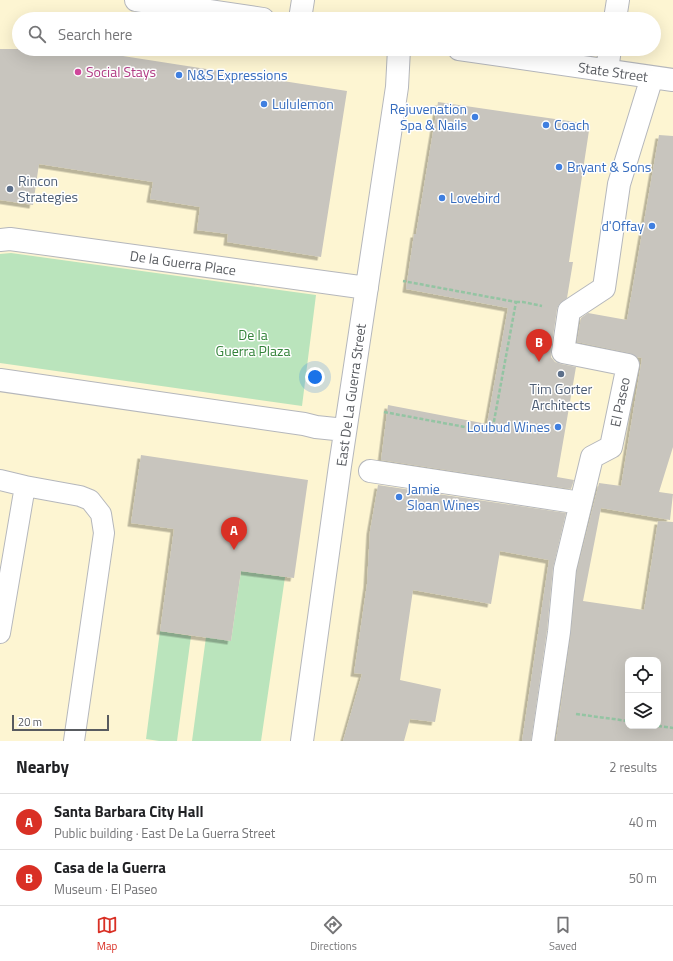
<!DOCTYPE html>
<html lang="en">
<head>
<meta charset="utf-8">
<style>
	:root { --surface:#fff; --page:#f2f2f2; --text:#202124; --muted:#757577; --line:#e0e0e0; --accent:#d93025 }
	body { margin:0; font-family:"Titillium Web",sans-serif; background:var(--page); color:var(--text) }
	.controls { position:absolute; right:12px; bottom:12px; display:grid; overflow:hidden; border-radius:8px; box-shadow:0 4px 16px #0002 }
	.controls button { width:36px; height:36px; display:grid; place-items:center; padding:0; border:0; border-bottom:1px solid var(--line); background:var(--surface); color:var(--text); font:20px sans-serif }
	.scale { position:absolute; left:12px; bottom:10px; width:97px; box-sizing:border-box; padding-left:4px; border:2px solid #585b60; border-top:0; font-size:11px; line-height:14px; white-space:nowrap; color:#585b60; -webkit-text-stroke:3px #fff; paint-order:stroke }
	.you { position:absolute; left:315px; top:377px; width:14px; height:14px; margin:-10px; border:3px solid #fff; border-radius:50%; background:#1a73e8; box-shadow:0 0 0 6px #1a73e833 }
	.badge { display:grid; place-items:center; width:26px; height:26px; border-radius:50%; background:var(--accent); color:#fff; font-size:13px; font-weight:700 }
	.pin { position:absolute; translate:-50% -33px; filter:drop-shadow(0 1px 2px #0008) }
	.pin::after { content:''; position:absolute; top:21px; width:14px; height:12px; background:inherit; clip-path:polygon(0 0,100% 0,50% 100%) }
	.list { margin:0; padding:0; list-style:none }
	h2 { display:flex; justify-content:space-between; align-items:center; height:52px; margin:0; padding:0 16px; font-size:17px }
	h2 small { font-size:13px; font-weight:400; color:var(--muted) }
	.list li { display:grid; grid-template-columns:26px 1fr auto; gap:12px; align-items:center; box-sizing:border-box; height:56px; padding:0 16px; border-top:1px solid var(--line) }
	.list b { display:block; font-size:15px; white-space:nowrap }
	.list p { margin:0; font-size:13px; white-space:nowrap; color:var(--muted) }
	.list em { font-size:13px; font-style:normal; color:var(--muted) }
	.icon { flex:none; width:22px; height:22px; fill:none; stroke:currentColor; stroke-width:2; stroke-linecap:round; stroke-linejoin:round }
	.map { position:relative; flex:none; width:673px; height:741px; overflow:hidden }
	.search { position:absolute; background:var(--surface); box-shadow:0 4px 16px #0002; left:12px; right:12px; top:12px; height:44px; display:flex; align-items:center; gap:10px; box-sizing:border-box; padding:0 14px; border-radius:22px; color:var(--muted); font-size:15px }
	.sheet { height:164px; background:var(--surface) }
	nav { display:flex; justify-content:space-around; align-items:center; box-sizing:border-box; height:56px; border-top:1px solid var(--line); background:var(--surface); font-size:11px; color:var(--muted) }
	nav a { display:grid; justify-items:center; gap:2px }
	nav .on { color:var(--accent) }
	.map>svg:first-child { display:block }
	.commercial { fill:#fdf5d2; fill-rule:evenodd }
	.green { fill:#bae4bc }
	.building { fill:#c8c5be; fill-rule:evenodd; filter:url(#shadow) }
	.lines { fill:none; stroke-linecap:round; stroke-linejoin:round }
	.lane-casing { stroke:#b5b7bc; stroke-width:22 }
	.street-casing { stroke:#b5b7bc; stroke-width:24 }
	.path { stroke:#94c4a3; stroke-width:2.5; stroke-dasharray:4 2; stroke-linecap:butt }
	.lane { stroke:#fff; stroke-width:20 }
	.street { stroke:#fff; stroke-width:22 }
	.hotel-dot { fill:#d1479c; stroke:#fff; stroke-width:1.5 }
	.shop-dot { fill:#3f7fe0; stroke:#fff; stroke-width:1.5 }
	.service-dot { fill:#5c6f8a; stroke:#fff; stroke-width:1.5 }
	.labels { text-anchor:middle; stroke-width:3; stroke-linejoin:round; paint-order:stroke }
	.hotel-label { font-size:14px; fill:#b23c85; stroke:#fff; text-anchor:start }
	.street-label { font-size:14px; fill:#585b60; stroke:#fff }
	.shop-label { font-size:14px; fill:#366cbe; stroke:#fff; text-anchor:start }
	.service-label { font-size:14px; fill:#4e5e75; stroke:#fff; text-anchor:start }
	.park-label { font-size:14px; fill:#34833a; stroke:#fff }
</style>
</head>
<body>
<div class="map">
<svg width="673" height="741" viewBox="0 0 673 741">
	<defs>
		<filter id="shadow"><feDropShadow dx="-3.5" dy="3.5" stdDeviation="0" flood-color="#0004"/></filter>
	</defs>
	<rect width="100%" height="100%" fill="#ebe9df"/>
	<path class="commercial" d="M0,0h673v741h-673zM19,19h635v30h-635zM628,660h30v66h-30z"/>
	<path class="green" d="M11,253l305,42 -14,111 -302,-43v-109z
		M241,571l44,6 -24,164h-69l14,-104 25,4z
		M160,631l31,5 -14,105h-18l-13,-2z"/>
	<path class="building" d="M0,49h78l269,42 -26,166 -94,-15 1,-8 -31,-4 3,-23 -50,-8 3,-17 -114,-18 -6,41 -33,-5z
		M438,102l152,22 -21,138h4l-6,36 -8,6 -2,5 -6,41v7l4,5 6,2 15,3 -19,110 17,3 -3,9 -190,-29 7,-55 99,19 21,-116 -102,-19 8,-55h2z
		M659,135l14,1v311l-14,45 14,2 -3,26 -69,-12 -18,93 61,9 14,-89 15,1v219h-117l15,-107 6,-63 22,-88 22,3 21,-128 -5,-1 -7,-4 -53,-11 4,-24 7,-5 39,7zM628,660h30v66h-30z
		M141,455l167,25 -14,98 -53,-7 -10,70 -71,-10 14,-102 -43,-6z
		M378,485l188,28 -13,55 -6,62 -16,111h-9l27,-181 -49,-9 -9,53 -78,-14 -13,90 41,9 -6,33 -25,-3 -6,22h-61l19,-67 -8,-1 13,-89 3,-53z"/>
	<g class="lines">
		<g class="lane-casing">
			<path id="lane" d="M0,480l25,6
				M0,633l25,-147 55,10 10,4 11,14 3,19 -30,208"/>
		</g>
		<g class="street-casing">
			<path id="street" d="M136,0l127,19
				M300,19l3,-19
				M615,19l3,-19
				M459,49l214,31
				M607,70l3,-21
				M0,240l10,-1 357,49
				M0,380l304,44 12,3 29,3
				M370,471l211,32
				M302,741l38,-275 57,-379 2,-38
				M543,741l16,-109 6,-63 27,-112 19,-10 17,-82 -65,-13 6,-41 35,-23 15,-104 33,-107"/>
		</g>
		<path class="path" d="M516,302h7l19,4
			M384,412l108,20 24,-130 -113,-21
			M576,714l52,7
			M658,726l15,2"/>
		<use href="#lane" class="lane"/>
		<use href="#street" class="street"/>
	</g>
	<circle class="hotel-dot" cx="78" cy="72" r="4"/>
	<g class="shop-dot">
		<circle cx="179" cy="75" r="4"/>
		<circle cx="264" cy="104" r="4"/>
		<circle cx="475" cy="117" r="4"/>
		<circle cx="546" cy="125" r="4"/>
		<circle cx="559" cy="167" r="4"/>
		<circle cx="442" cy="198" r="4"/>
		<circle cx="652" cy="226" r="4"/>
		<circle cx="558" cy="427" r="4"/>
		<circle cx="399" cy="497" r="4"/>
	</g>
	<g class="service-dot">
		<circle cx="10" cy="189" r="4"/>
		<circle cx="561" cy="374" r="4"/>
	</g>
	<g class="labels">
		<g class="hotel-label">
			<text x="86" y="77">Social Stays</text>
		</g>
		<g class="street-label">
			<text transform="translate(613 72) rotate(8)" y="5">State Street</text>
			<text transform="translate(183 263) rotate(8)" y="5">De la Guerra Place</text>
			<text transform="translate(351 395) rotate(-82)" y="5">East De La Guerra Street</text>
			<text transform="translate(620 402) rotate(-78)" y="5">El Paseo</text>
		</g>
		<g class="shop-label">
			<text x="187" y="80">N&amp;S Expressions</text>
			<text x="272" y="109">Lululemon</text>
			<text x="467" y="114" text-anchor="end">Rejuvenation<tspan x="467" dy="16">Spa &amp; Nails</tspan></text>
			<text x="554" y="130">Coach</text>
			<text x="567" y="172">Bryant &amp; Sons</text>
			<text x="450" y="203">Lovebird</text>
			<text x="644" y="231" text-anchor="end">d'Offay</text>
			<text x="550" y="432" text-anchor="end">Loubud Wines</text>
			<text x="407" y="494">Jamie<tspan x="407" dy="16">Sloan Wines</tspan></text>
		</g>
		<g class="service-label">
			<text x="18" y="186">Rincon<tspan x="18" dy="16">Strategies</tspan></text>
			<text x="561" y="394" text-anchor="middle">Tim Gorter<tspan x="561" dy="16">Architects</tspan></text>
		</g>
		<g class="park-label">
			<text x="253" y="340">De la<tspan x="253" dy="16">Guerra Plaza</tspan></text>
		</g>
	</g>
</svg>
<div class="controls">
<button><svg class="icon" aria-label="locate" viewBox="0 0 24 24"><circle cx="12" cy="12" r="6"/><path d="M12 2v4M12 18v4M2 12h4M18 12h4"/></svg></button>
<button><svg class="icon" aria-label="layers" viewBox="0 0 24 24"><path d="M12 4l9 5-9 5-9-5zM3 14l9 5 9-5"/></svg></button>
</div>
<div class="scale">20 m</div>
<div class="you"></div>
<div class="pin badge" style="left:234px;top:550px">A</div>
<div class="pin badge" style="left:539px;top:362px">B</div>
<div class="search"><svg class="icon" aria-label="search" viewBox="0 0 24 24"><circle cx="10" cy="10" r="6"/><path d="M15 15l6 6"/></svg>Search here</div>
</div>
<section class="sheet">
<h2>Nearby<small>2 results</small></h2>
<ul class="list">
<li><span class="badge">A</span><div><b>Santa Barbara City Hall</b><p>Public building · East De La Guerra Street</p></div><em>40 m</em></li>
<li><span class="badge">B</span><div><b>Casa de la Guerra</b><p>Museum · El Paseo</p></div><em>50 m</em></li>
</ul>
</section>
<nav>
<a class="on"><svg class="icon" aria-label="map" viewBox="0 0 24 24"><path d="M3 6l6-2 6 2 6-2v14l-6 2-6-2-6 2zM9 4v14M15 6v14"/></svg>Map</a>
<a><svg class="icon" aria-label="directions" viewBox="0 0 24 24"><path d="M12 3l9 9-9 9-9-9zM9 14v-3h6M13 9l2 2-2 2"/></svg>Directions</a>
<a><svg class="icon" aria-label="saved" viewBox="0 0 24 24"><path d="M7 4h10v16l-5-4-5 4z"/></svg>Saved</a>
</nav>
</body>
</html>
